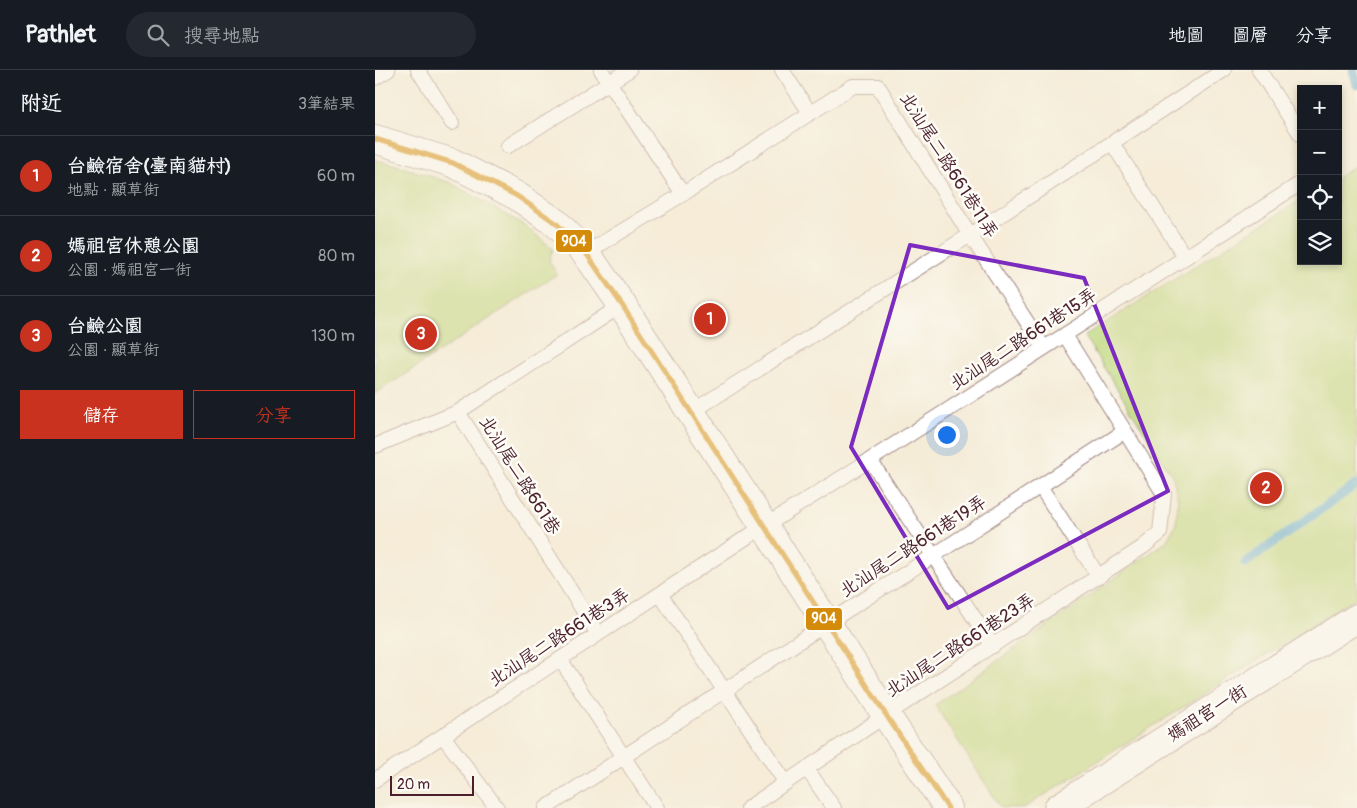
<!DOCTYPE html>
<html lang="zh-TW">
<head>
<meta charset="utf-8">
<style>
	:root { --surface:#171b24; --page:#242831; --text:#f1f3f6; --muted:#9ea1a6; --line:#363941; --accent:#c8321e }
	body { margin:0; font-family:Pangolin,"LXGW WenKai TC",sans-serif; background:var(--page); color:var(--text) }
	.controls { position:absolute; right:15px; top:15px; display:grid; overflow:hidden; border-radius:0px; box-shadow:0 2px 8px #0003 }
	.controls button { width:45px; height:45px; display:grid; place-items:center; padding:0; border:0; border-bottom:1px solid var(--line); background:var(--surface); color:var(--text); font:25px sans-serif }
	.scale { position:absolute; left:15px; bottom:12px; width:84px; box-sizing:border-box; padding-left:5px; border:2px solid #4a1f2b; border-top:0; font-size:14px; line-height:18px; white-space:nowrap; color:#4a1f2b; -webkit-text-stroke:4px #fdfcf7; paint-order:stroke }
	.you { position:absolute; left:571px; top:364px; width:18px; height:18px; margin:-12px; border:4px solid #fff; border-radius:50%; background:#1a73e8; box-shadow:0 0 0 8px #1a73e833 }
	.badge { display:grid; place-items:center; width:32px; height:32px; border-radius:50%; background:var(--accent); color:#fff; font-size:16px; font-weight:700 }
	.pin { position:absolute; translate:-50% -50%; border:2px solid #fff; box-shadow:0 1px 5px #0006 }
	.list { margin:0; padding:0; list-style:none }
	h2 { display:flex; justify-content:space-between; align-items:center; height:65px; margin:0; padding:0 20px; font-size:21px }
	h2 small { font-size:16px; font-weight:400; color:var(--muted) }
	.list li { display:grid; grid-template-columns:32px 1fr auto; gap:15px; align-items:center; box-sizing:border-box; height:80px; padding:0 20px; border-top:1px solid var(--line) }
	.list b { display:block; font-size:19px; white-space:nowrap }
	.list p { margin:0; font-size:16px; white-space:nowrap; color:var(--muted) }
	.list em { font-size:16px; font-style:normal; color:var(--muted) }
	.actions { display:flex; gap:10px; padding:15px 20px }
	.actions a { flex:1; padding:11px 0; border:1px solid var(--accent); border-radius:0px; text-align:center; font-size:18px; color:var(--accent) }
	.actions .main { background:var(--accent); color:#fff }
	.icon { flex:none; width:28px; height:28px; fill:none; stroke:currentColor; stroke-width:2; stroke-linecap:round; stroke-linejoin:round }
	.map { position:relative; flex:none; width:982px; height:738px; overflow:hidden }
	header { display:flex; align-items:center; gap:30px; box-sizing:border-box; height:70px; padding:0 25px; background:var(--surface); border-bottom:1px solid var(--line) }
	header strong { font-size:24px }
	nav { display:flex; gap:28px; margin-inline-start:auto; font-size:18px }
	.search { width:350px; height:45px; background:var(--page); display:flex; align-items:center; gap:12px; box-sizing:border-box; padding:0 18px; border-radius:28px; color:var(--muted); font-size:19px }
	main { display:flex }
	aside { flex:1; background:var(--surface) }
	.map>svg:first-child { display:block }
	.green { fill:#bed77c; stroke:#847b54 }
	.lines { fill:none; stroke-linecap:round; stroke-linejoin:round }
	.stream { stroke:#51a5cd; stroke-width:9 }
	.lane-casing { stroke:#a08682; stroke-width:16 }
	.street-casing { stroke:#a08682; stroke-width:30 }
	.lane { stroke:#fff; stroke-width:14 }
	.street { stroke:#fff; stroke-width:28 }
	.bus-1-casing { stroke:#fdfcf7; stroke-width:9 }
	.bus-1 { stroke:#d48b09; stroke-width:5 }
	.marked { fill:none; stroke:#7b2cbf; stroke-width:4; stroke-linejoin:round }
	.labels { text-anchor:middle; stroke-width:5; stroke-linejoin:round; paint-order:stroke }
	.street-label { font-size:18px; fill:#4a1f2b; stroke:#fdfcf7 }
	.line-badge { stroke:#fdfcf7; stroke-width:2 }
	.badge-label { font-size:14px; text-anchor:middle; font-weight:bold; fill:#fff }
</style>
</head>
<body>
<header>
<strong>Pathlet</strong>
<div class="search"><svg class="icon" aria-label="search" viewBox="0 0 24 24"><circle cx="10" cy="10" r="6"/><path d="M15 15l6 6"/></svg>搜尋地點</div>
<nav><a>地圖</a><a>圖層</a><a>分享</a></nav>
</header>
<main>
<aside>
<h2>附近<small>3筆結果</small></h2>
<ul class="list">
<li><span class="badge">1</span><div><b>台鹼宿舍(臺南貓村)</b><p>地點 · 顯草街</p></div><em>60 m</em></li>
<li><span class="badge">2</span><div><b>媽祖宮休憩公園</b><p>公園 · 媽祖宮一街</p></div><em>80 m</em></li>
<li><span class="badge">3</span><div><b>台鹼公園</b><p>公園 · 顯草街</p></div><em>130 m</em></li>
</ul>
<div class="actions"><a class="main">儲存</a><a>分享</a></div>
</aside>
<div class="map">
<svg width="982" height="738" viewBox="0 0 982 738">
	<rect width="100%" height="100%" fill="#fdfcf7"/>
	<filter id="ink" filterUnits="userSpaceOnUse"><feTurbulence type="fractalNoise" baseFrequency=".02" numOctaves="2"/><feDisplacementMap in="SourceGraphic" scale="10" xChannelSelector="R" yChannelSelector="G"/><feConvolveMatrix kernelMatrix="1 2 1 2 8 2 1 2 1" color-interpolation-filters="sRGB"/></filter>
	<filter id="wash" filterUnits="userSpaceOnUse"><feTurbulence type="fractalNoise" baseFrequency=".0096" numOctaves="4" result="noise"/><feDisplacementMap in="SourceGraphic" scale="20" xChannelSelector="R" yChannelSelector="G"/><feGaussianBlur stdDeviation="1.12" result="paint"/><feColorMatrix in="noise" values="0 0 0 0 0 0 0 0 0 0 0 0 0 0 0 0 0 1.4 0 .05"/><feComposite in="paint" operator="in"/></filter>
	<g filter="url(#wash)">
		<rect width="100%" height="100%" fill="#f5ecd8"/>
		<path class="green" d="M0,90l15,3 61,20 73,42 29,24 -4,12 8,13 -182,120z
			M982,95v432l-333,211h-23l-66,-103 231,-163 10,-18 2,-24 -5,-23 -89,-141 217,-136v61h37v-84z"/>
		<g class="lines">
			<path class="stream" d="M978,0l4,15
				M870,493l112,-79"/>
		</g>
	</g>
	<g filter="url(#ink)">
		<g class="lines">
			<g class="lane-casing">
				<path id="lane" d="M43,0l34,53
					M226,0l82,124
					M407,0l28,43
					M884,0l42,65
					M0,8l13,-8
					M737,73l73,114
					M133,76l121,-76
					M211,183l97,-59 170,-108h25l92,149 74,113
					M83,342l164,-107
					M315,343l280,-178 254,-165
					M0,376l83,-34 140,222
					M495,390l123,186
					M665,416l59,91
					M285,524l126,189
					M185,589l97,149
					M68,666l54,72
					M432,699l27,39
					M0,710l369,-241 126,-79 431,-277
					M171,738l281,-185 106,-67 192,-125
					M373,738l138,-93 257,-168 17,-14 4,-39 -99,-159"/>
			</g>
			<g class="street-casing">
				<path id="street" d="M0,69l78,24 64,33 39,27 30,30 36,52 264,410 62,93
					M683,738l299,-190"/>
			</g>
			<use href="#lane" class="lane"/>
			<use href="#street" class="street"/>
			<g class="bus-1-casing">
				<path id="bus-1" d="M0,69l78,24 64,33 39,27 30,30 36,52 264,410 62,93"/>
			</g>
			<use href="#bus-1" class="bus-1"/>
		</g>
	</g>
	<path d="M0 0H982V738H0ZM535,175l174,33 84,213 -220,117 -97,-161z" fill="#f5ecd8" fill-opacity=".55" fill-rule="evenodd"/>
	<path class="marked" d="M535,175l174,33 84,213 -220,117 -97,-161z"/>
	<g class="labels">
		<g class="street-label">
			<text transform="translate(574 95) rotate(58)" y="6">北汕尾二路661巷11弄</text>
			<text transform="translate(648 269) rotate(-33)" y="6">北汕尾二路661巷15弄</text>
			<text transform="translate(145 405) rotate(58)" y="6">北汕尾二路661巷</text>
			<text transform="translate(538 476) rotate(-33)" y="6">北汕尾二路661巷19弄</text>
			<text transform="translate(184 567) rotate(-33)" y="6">北汕尾二路661巷3弄</text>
			<text transform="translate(585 575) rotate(-33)" y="6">北汕尾二路661巷23弄</text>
			<text transform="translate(832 643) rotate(-32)" y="6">媽祖宮一街</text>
		</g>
	</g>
	<g class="line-badge">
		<rect x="180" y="159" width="38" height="24" rx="5" fill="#d48b09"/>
		<rect x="430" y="537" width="38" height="24" rx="5" fill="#d48b09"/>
	</g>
	<g class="badge-label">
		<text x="199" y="176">904</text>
		<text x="449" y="553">904</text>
	</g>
</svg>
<div class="controls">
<button>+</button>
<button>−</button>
<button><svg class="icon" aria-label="locate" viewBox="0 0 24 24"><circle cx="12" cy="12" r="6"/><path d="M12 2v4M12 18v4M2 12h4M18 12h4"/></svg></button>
<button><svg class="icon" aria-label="layers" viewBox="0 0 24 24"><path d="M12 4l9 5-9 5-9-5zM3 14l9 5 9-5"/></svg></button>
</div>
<div class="scale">20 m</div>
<div class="you"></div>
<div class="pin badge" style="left:335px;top:249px">1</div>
<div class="pin badge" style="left:891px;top:418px">2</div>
<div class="pin badge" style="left:46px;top:264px">3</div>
</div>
</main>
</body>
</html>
